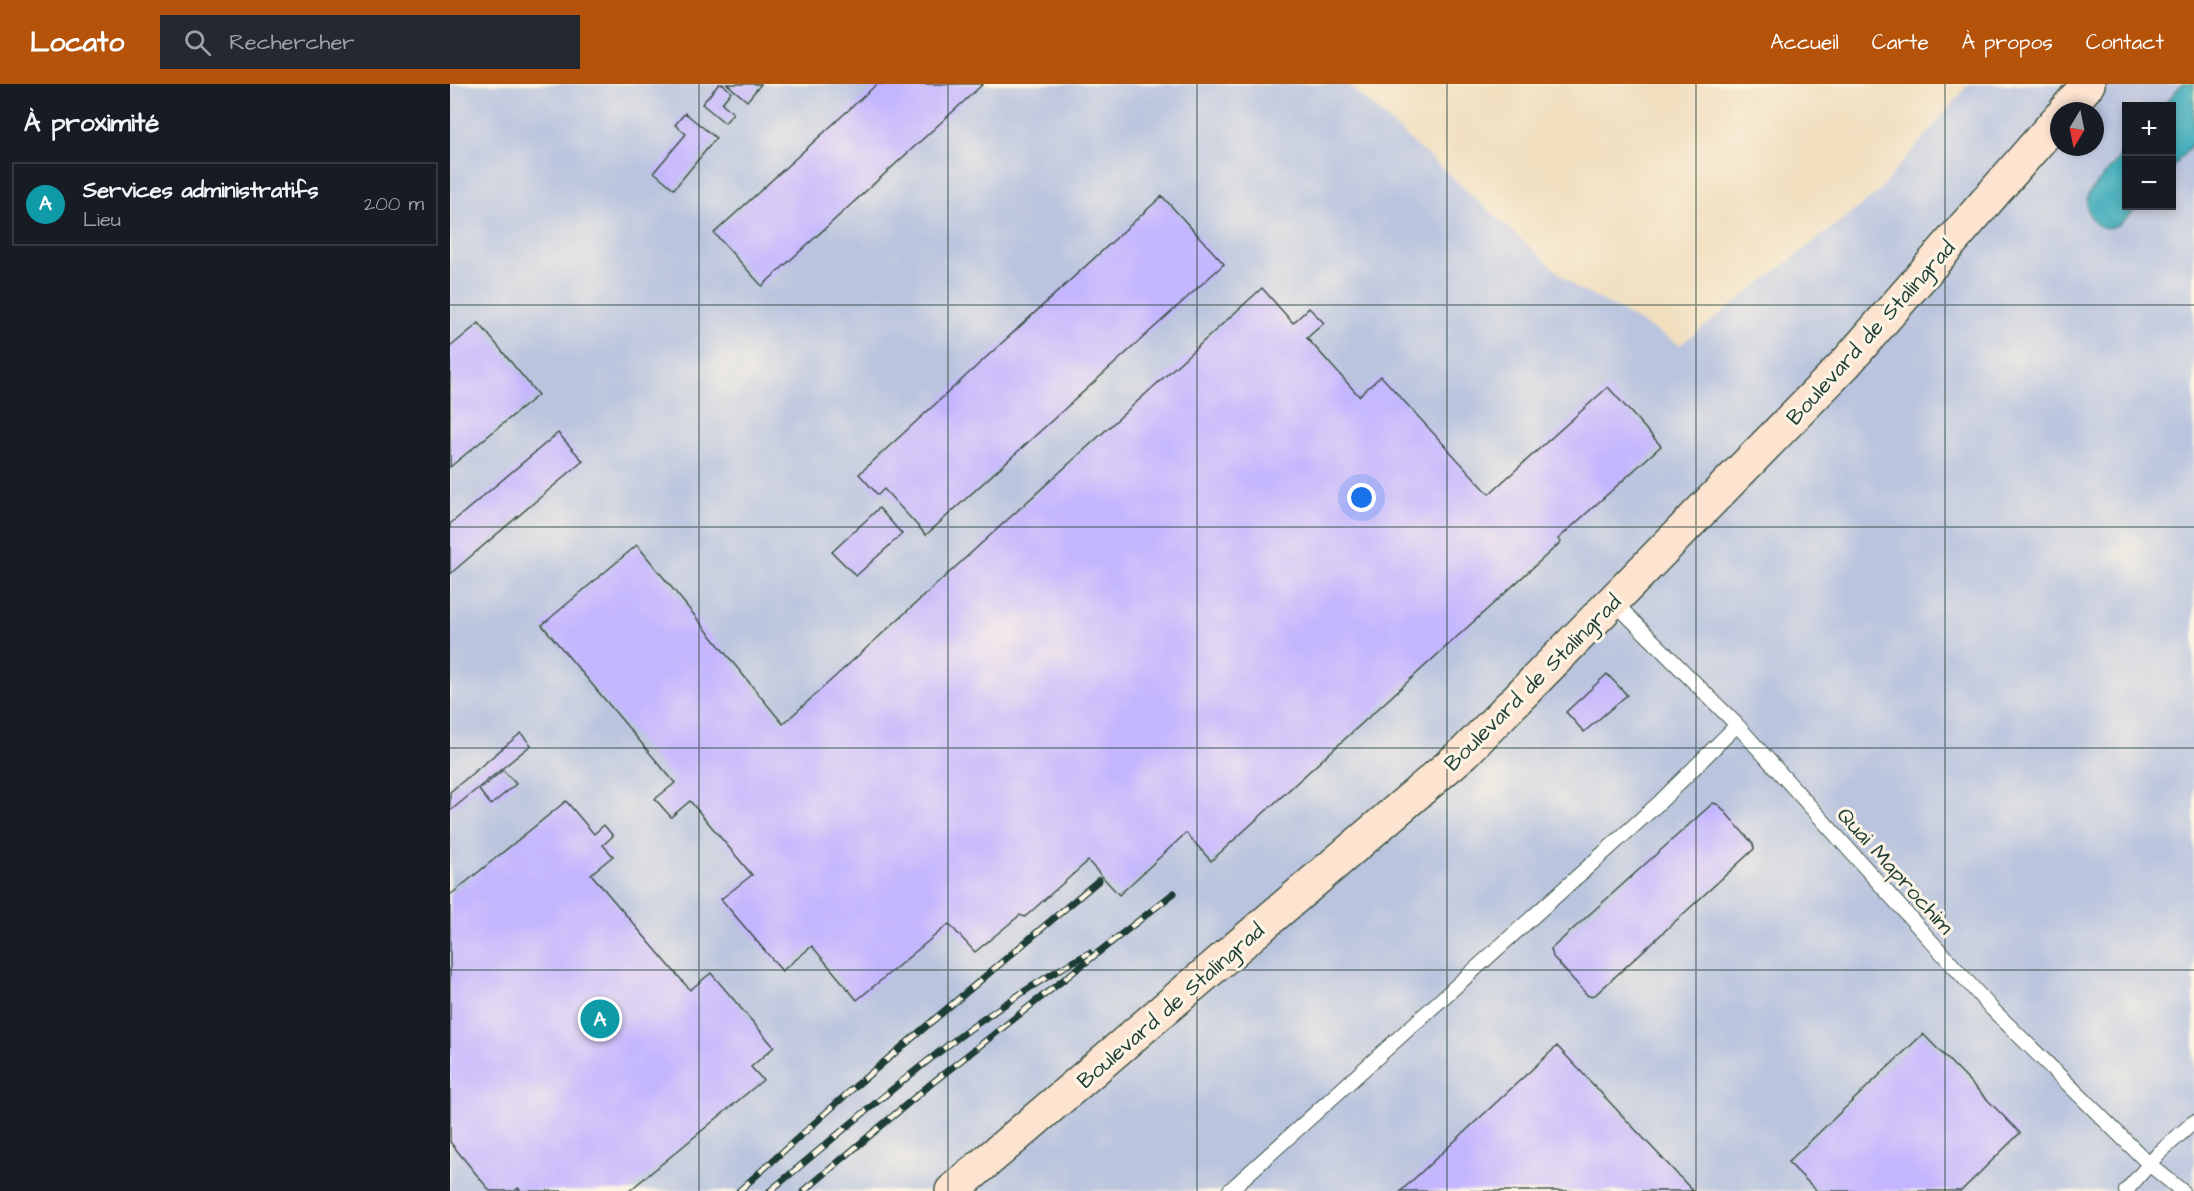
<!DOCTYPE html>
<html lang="fr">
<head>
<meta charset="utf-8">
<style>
	:root { --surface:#171b24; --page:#242831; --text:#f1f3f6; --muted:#9ea1a6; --line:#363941; --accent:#b45309 }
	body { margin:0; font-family:"Architects Daughter",sans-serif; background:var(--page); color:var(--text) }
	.controls { position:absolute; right:18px; top:18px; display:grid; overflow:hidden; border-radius:0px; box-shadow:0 3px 9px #0003 }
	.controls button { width:54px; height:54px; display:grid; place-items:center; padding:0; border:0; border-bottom:2px solid var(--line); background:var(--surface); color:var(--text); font:30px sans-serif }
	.compass { position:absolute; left:1600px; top:18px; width:54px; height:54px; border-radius:50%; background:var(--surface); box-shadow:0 3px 9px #0003; rotate:190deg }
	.you { position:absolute; left:912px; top:414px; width:21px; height:21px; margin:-15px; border:4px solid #fff; border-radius:50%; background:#1a73e8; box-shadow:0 0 0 9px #1a73e833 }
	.badge { display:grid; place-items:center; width:39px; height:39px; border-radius:50%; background:var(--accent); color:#fff; font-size:20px; font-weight:700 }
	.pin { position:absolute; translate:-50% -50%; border:3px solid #fff; box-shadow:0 2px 6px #0006 }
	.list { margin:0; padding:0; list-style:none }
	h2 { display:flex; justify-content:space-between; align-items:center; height:78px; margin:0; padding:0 24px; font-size:26px }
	h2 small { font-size:20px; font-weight:400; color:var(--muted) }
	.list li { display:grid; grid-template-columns:39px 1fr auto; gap:18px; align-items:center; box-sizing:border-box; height:84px; margin:0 12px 12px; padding:0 12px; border:2px solid var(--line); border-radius:0px }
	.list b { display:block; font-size:22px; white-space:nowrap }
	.list p { margin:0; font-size:20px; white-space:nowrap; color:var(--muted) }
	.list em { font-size:20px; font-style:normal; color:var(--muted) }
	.icon { flex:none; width:33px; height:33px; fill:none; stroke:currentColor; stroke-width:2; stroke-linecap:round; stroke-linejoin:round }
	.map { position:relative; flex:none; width:1744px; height:1107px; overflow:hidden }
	header { display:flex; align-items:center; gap:36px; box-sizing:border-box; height:84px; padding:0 30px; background:var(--accent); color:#fff }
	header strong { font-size:28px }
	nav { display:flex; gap:33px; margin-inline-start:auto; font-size:21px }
	.search { width:420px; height:54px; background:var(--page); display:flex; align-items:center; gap:15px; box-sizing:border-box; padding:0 21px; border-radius:0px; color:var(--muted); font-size:22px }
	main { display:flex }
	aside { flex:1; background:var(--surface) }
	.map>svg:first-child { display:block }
	.industrial { fill:#bac4de; fill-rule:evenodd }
	.water { fill:#3baab9; stroke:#2d7476; stroke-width:1.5 }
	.building { fill:#c4b6fe }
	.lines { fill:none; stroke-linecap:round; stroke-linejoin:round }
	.service-casing { stroke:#3e5549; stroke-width:16 }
	.secondary-casing { stroke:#3e5549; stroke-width:36 }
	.service { stroke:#fff; stroke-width:14 }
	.secondary { stroke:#fde4d1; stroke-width:33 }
	.rail-casing { stroke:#1f3d34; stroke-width:7 }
	.rail { stroke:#fcf5e5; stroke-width:4.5; stroke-dasharray:14; stroke-linecap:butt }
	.grid { fill:none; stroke:#1f3d34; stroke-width:1.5; stroke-opacity:0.55 }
	.labels { text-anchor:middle; stroke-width:6; stroke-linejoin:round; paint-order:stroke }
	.street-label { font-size:22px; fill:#1f3d34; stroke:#fcf5e5 }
</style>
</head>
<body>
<header>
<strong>Locato</strong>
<div class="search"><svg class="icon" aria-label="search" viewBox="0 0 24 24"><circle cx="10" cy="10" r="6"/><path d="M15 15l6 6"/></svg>Rechercher</div>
<nav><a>Accueil</a><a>Carte</a><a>À propos</a><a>Contact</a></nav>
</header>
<main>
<aside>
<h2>À proximité<small></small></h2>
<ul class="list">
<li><span class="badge" style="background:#0f9aa8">A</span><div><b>Services administratifs</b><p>Lieu</p></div><em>200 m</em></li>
</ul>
</aside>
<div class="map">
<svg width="1744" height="1107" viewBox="0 0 1744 1107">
	<rect width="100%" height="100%" fill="#fcf5e5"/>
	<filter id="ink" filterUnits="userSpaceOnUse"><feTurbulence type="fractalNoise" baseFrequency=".0167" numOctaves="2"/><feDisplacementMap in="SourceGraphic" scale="12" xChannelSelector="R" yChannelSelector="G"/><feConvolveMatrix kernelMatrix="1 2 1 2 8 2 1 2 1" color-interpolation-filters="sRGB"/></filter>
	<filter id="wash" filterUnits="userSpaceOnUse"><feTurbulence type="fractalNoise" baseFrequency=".008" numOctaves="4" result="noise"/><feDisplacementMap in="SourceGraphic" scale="24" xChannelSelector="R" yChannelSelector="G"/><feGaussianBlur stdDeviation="1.35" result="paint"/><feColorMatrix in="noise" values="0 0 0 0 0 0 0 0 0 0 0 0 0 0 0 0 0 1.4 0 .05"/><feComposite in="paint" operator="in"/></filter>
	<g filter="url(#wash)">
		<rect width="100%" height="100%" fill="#f0debe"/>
		<path class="industrial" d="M0,0h897l229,204 33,16 71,41 195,-150 94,-111h225v1107h-1744zM1676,22h46v100h-46zM1609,27h36v36h-36z"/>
		<path class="water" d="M1732,0h12v58l-22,26v-62h-9z
			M1676,66v56h13c-7,6 -14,15 -22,19 -22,10 -33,-12 -29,-31z"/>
		<g id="blocks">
			<path class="building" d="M269,0h4l8,8 -9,11 11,10 -8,10 -23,-19z
				M277,0h34l-14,17z
				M427,0h106l-221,202 -48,-53z
				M235,29l31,25 -42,51 -20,-17 32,-38 -11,-9z
				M712,112l62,68 -298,271 -42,-46 -6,6 -19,-21z
				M812,204l31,35 16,-15 15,15 -17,15 52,58 22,-20 108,118 119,-107 53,59 -103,93 3,3 -350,319 -25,-28 -67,62 -31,-34 -63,56 -5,-2 -45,37 -26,-28 -92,76 -45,-54 -30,25 -61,-72 31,-24 -62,-74 -19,16 -16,-18 20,-16 -133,-158 95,-80 146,179z
				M29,239l59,72 -88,72v-120z
				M108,349l25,28 -133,113v-50z
				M429,424l23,26 -46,42 -24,-24z
				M1157,590l20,21 -43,37 -18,-20z
				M71,649l10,12 -81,66v-19z
				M53,686l13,14 -25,21 -12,-15z
				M116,717l28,33 10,-9 9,11 -10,9 10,11 -22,18 99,116 21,-17 63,74 -23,20 12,13 -134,111h-108l-3,-3 -3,3h-25l-40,-49v-247z
				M1263,719l6,2 34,39 1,5 -159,146 -7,1 -35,-39 -2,-8z
				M1473,950l97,99 -59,58h-144l-29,-29z
				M1107,962l136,145h-292z"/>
		</g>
	</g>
	<g filter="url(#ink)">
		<use href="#blocks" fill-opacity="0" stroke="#3e5549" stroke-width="1.5"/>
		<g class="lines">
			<g class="service-casing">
				<path id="service" d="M1164,518l123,123 255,284 157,155 33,27
					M779,1107l430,-388 78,-78
					M1676,1107l33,-38 35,-31"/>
			</g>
			<g class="secondary-casing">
				<path id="secondary" d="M1615,27l23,-27
					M502,1107l513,-439 381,-389 213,-245"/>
			</g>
			<use href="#service" class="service"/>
			<use href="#secondary" class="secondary"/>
			<g class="rail-casing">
				<path id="rail" d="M289,1107l119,-107 241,-204
					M320,1107c102,-84 201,-175 319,-238
					M354,1107l128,-108 242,-190"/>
			</g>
			<use href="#rail" class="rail"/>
		</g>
	</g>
	<path class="grid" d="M249,0v1107M498,0v1107M747,0v1107M997,0v1107M1246,0v1107M1495,0v1107M0,221h1744M0,443h1744M0,664h1744M0,886h1744"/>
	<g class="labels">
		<g class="street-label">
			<text transform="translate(1420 248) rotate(-48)" y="8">Boulevard de Stalingrad</text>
			<text transform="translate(1082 598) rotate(-45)" y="8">Boulevard de Stalingrad</text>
			<text transform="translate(1446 786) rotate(48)" y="8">Quai Maprochim</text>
			<text transform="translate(720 921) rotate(-41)" y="8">Boulevard de Stalingrad</text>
		</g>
	</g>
</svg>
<div class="controls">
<button>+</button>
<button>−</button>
</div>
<svg class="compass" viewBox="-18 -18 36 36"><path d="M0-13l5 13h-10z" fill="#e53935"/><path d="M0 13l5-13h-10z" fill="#9ea1a6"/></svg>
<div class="you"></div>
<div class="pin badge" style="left:150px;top:935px;background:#0f9aa8">A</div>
</div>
</main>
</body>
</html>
